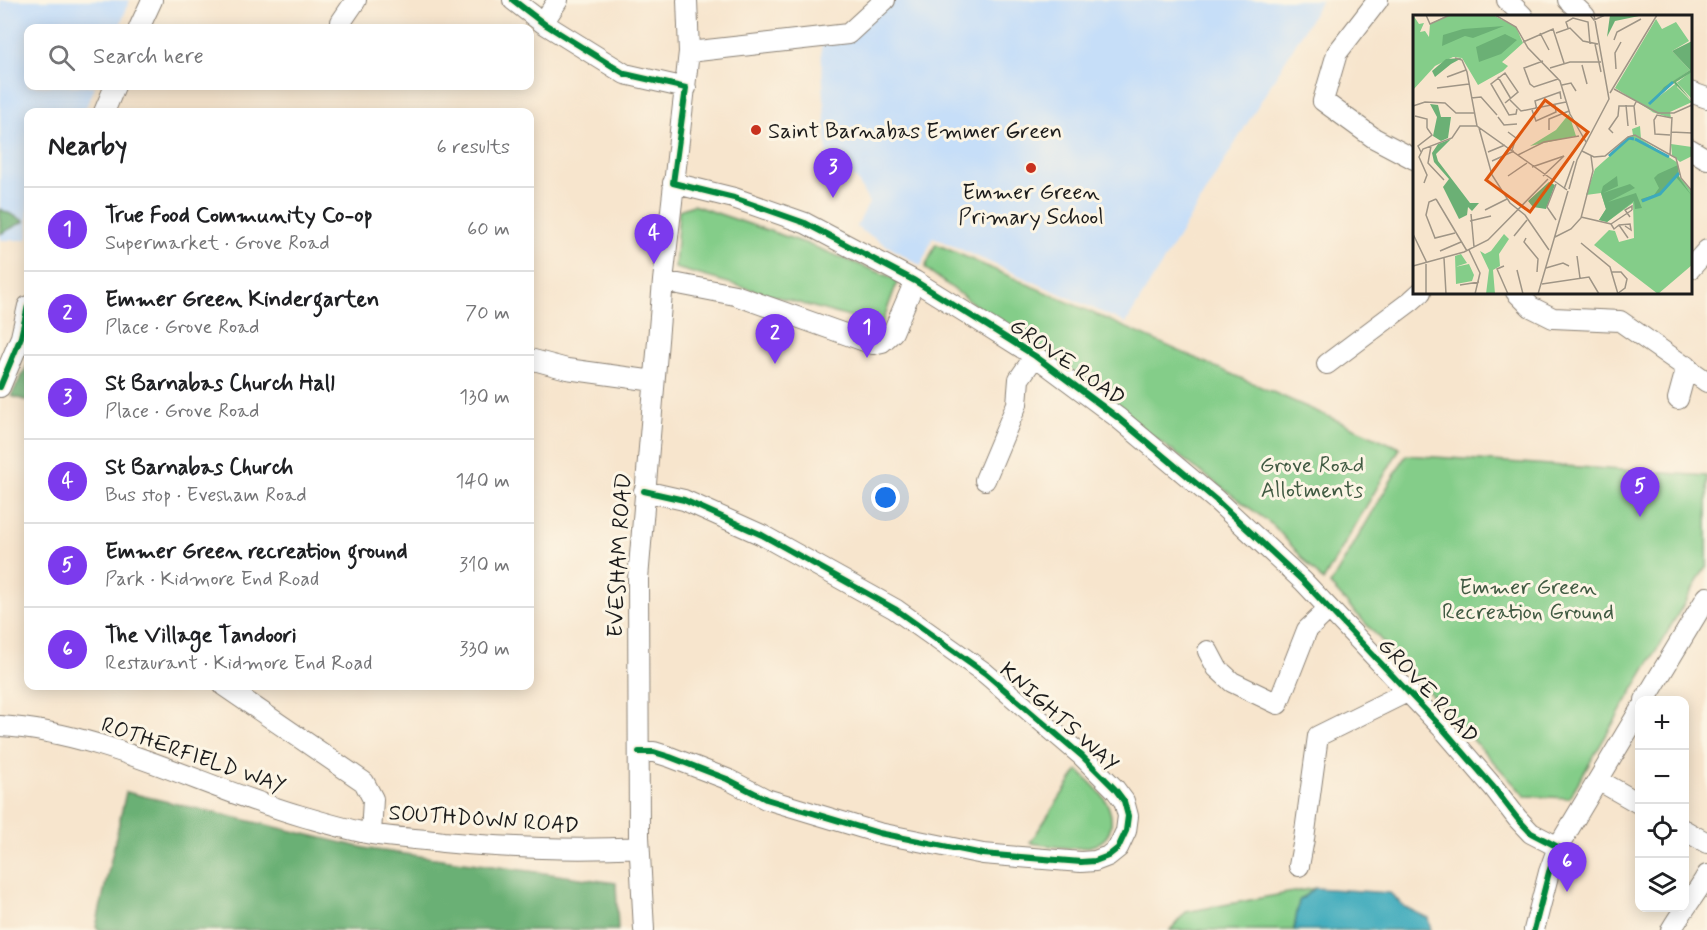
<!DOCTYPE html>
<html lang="en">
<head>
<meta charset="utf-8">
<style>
	:root { --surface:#fff; --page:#f2f2f2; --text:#202124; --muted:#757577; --line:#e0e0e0; --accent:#7c3aed }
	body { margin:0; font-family:Mynerve,sans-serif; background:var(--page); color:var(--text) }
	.controls { position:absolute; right:18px; bottom:18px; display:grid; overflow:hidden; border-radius:12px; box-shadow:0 3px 15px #0003 }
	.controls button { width:54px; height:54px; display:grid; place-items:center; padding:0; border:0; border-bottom:2px solid var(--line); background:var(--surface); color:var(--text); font:30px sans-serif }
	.you { position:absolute; left:886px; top:498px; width:21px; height:21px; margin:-15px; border:4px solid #fff; border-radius:50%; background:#1a73e8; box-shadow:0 0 0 9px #1a73e833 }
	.badge { display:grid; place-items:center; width:39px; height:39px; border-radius:50%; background:var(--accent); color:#fff; font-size:20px; font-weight:700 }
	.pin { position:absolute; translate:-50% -50px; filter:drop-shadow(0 2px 3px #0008) }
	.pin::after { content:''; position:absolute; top:32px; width:21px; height:18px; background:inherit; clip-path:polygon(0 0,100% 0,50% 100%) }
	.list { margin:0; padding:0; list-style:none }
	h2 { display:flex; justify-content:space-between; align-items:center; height:78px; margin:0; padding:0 24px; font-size:26px }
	h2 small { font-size:20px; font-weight:400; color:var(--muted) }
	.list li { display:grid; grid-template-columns:39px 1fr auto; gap:18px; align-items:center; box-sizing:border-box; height:84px; padding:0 24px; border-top:2px solid var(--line) }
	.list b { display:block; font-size:22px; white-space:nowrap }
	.list p { margin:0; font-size:20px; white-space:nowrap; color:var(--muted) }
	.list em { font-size:20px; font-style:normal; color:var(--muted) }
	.icon { flex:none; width:33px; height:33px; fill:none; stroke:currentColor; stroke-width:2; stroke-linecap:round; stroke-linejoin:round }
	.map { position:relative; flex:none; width:1707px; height:930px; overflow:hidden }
	.search { position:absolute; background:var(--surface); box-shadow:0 3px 15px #0003; left:24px; top:24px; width:510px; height:66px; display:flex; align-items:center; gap:15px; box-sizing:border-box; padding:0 21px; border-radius:12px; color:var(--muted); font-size:22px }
	.panel { position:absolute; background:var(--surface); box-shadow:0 3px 15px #0003; left:24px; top:108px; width:510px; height:582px; border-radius:12px }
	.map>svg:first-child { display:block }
	.built { fill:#c6def8 }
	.green { fill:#84cd89; stroke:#507452; stroke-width:1.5 }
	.forest { fill:#6bb075; stroke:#446648; stroke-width:1.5 }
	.water { fill:#3daabc; stroke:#2c636c; stroke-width:1.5 }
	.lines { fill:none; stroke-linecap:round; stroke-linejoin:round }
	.minor-casing { stroke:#8a8074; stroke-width:22 }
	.minor { stroke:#fff; stroke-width:20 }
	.cycleway-casing { stroke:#fcf5e5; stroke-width:10 }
	.cycleway { stroke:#00873e; stroke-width:6 }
	.poi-dot { fill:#c8321e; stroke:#fcf5e5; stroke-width:2 }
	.labels { text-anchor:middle; stroke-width:6; stroke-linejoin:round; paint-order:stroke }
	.poi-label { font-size:22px; fill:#1c1c1c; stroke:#fcf5e5; text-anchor:start }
	.street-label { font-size:22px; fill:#1c1c1c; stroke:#fcf5e5 }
	.park-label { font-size:22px; fill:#405a42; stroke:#fcf5e5 }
	.inset-river { fill:none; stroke:#3daabc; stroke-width:3 }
	.inset-road { fill:none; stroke:#9f9586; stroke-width:1.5 }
	.view { fill:#de560d; fill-opacity:0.15; stroke:#de560d; stroke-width:3 }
	.inset-edge { fill:none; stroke:#1c1c1c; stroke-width:3 }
</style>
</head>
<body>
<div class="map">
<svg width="1707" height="930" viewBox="0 0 1707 930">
	<rect width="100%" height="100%" fill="#fcf5e5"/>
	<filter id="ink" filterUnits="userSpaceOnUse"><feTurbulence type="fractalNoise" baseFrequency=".0167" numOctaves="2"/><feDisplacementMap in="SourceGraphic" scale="12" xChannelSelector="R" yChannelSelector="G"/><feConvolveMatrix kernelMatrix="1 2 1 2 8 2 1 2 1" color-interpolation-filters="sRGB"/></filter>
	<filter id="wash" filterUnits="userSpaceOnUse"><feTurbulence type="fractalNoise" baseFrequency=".008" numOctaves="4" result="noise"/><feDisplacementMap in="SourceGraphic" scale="24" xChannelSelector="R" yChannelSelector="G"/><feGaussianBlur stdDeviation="1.35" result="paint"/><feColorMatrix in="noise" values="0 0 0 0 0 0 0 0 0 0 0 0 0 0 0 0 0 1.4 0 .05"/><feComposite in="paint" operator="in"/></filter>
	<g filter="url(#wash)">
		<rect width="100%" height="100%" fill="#f7e5cd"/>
		<path class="built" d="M0,0h130l-11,28h-91v58h67l-11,26h-56v126l-4,2h-24z
			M891,0h431l-196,323 -193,-86 -12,29 -65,-39 13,-24 -12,-23 -30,-25 -6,-108z"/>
		<path class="green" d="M693,205l112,38 93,37 -17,46 -206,-58 4,-58z
			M936,244l464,204 -77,133 -49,-55 -349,-258z
			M1406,455l301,21v89l-138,233 -44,-2 -195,-211z
			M1078,770c7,8 16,15 23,24 14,18 16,45 -10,52 -19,5 -43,-1 -61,-3z
			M1315,888l-16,13 -5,29h-124l16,-18z"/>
		<path class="forest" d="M0,209l25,12 -25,13z
			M28,364v37l-17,-5z
			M126,792l243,57 247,34 2,47h-518l-4,-3z"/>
		<path class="water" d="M1315,888l75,5 15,14 23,11 3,12h-137l5,-29z"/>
	</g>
	<g filter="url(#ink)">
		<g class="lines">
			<g class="minor-casing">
				<path id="minor" d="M513,0l30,23 82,51 61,14
					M1378,0l-41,53 -14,48 51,37 40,21
					M1507,0l16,16
					M1568,0l17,16
					M341,22l15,-22
					M543,23l15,-23
					M139,28l13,-28
					M689,52l159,-18 37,-34
					M1690,92l17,6
					M104,112l11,-26
					M1690,149l17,10
					M673,183l61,15 71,25 110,58 74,46 46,29 82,61 99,83 87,81 141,149 50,58 23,30 14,15 27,14
					M1690,269l17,-19
					M663,281l72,14 138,49 9,-2 11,-10 22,-51
					M1516,292l15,15 22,11 67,3 87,61
					M530,359l37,10 87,12
					M1327,364l84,-63 10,-9
					M0,387l21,-50 7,-31
					M1678,399l9,-33
					M985,480l32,-76 2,-25 16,-23
					M1208,651l9,17 15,14 46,22 29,-74 22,-21
					M224,686l140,96 9,17 -2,35
					M1645,700l62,-103
					M0,726c105,6 205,63 305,91 21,6 44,13 66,17 24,4 48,5 72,8 67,6 128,9 196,5
					M639,752h15l16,5 57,22 39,20 113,34 104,21 98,8 14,-1 13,-5 10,-8 8,-17 2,-15 -4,-15 -9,-12 -33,-33 -97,-83 -90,-64 -133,-74 -78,-35 -40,-9
					M1598,780l42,24
					M1684,830l23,13
					M1299,866l5,-27 14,-103 89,-44
					M644,930l-5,-94 -1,-257 25,-298 26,-229 -2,-52
					M1534,930l15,-58 9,-25 82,-137
					M1671,930c11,-19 25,-36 36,-55"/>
			</g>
			<use href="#minor" class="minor"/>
			<g class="cycleway-casing">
				<path id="cycleway" d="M513,0l30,23 82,51 61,14 -13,95 61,15 71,25 110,58 74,46 46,29 82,61 99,83 87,81 141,149 50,58 23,30 14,15 27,14 -9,25 -15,58
					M0,387l21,-50 7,-31
					M639,752h15l16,5 57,22 39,20 113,34 104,21 98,8 14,-1 13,-5 10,-8 8,-17 2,-15 -4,-15 -9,-12 -33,-33 -97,-83 -90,-64 -133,-74 -78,-35 -40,-9"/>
			</g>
			<use href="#cycleway" class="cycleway"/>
		</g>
	</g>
	<g class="poi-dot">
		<circle cx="756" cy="130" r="6"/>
		<circle cx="1031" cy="168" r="6"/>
	</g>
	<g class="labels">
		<g class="poi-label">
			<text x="768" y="138">Saint Barnabas Emmer Green</text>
			<text x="1031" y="199" text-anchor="middle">Emmer Green<tspan x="1031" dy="25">Primary School</tspan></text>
		</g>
		<g class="street-label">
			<text transform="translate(1068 361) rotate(35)" y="8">GROVE ROAD</text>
			<text transform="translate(618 555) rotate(-87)" y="8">EVESHAM ROAD</text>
			<text transform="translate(1429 690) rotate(47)" y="8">GROVE ROAD</text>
			<text transform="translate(1060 716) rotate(42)" y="8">KNIGHTS WAY</text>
			<text transform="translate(194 754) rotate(19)" y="8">ROTHERFIELD WAY</text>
			<text transform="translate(484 818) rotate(4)" y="8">SOUTHDOWN ROAD</text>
		</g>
		<g class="park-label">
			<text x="1312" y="472">Grove Road<tspan x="1312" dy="25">Allotments</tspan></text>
			<text x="1528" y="594">Emmer Green<tspan x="1528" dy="25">Recreation Ground</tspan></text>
		</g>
	</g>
	<g transform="translate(1413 15)">
		<rect width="279" height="279" fill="#f7e5cd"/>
		<path d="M0,0l6,9 5,-1 -4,9 5,-1 4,6 1,-13 16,-8 47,-1 23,12 7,16 -21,19 6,4 -5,5 -25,14 -16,-27 -9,-1 -18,9 -22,24zM243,4l6,10 14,-7 13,19 -17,10 18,19 -26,18 -12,14 40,-31v28l-15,-16v4l15,15 -22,10 1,6 -22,-7 4,1 -38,-24zM156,99l7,22 -46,10 26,-16zM227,111l1,13 37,24 1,13 13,16v73l-34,29 -64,-49 15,-15 6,1 4,11 15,-4 -1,-35 -26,19 -8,-2 7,-11 -5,-16 -15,2 9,-26 38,-34 -1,-6zM258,129l21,3v9l-12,6 -8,-7zM91,219l5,5 -10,15 1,12 -7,4 2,24h-9l3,-24 -9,-19 5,3 6,-3zM48,239l6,9 -12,4 14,-3 5,11 -2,6 -16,3 -1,-28z" fill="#84cd89"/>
		<path d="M197,0h28l1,1 -24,5 -8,16zM91,11l-31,12 -8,-2 -23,10 1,-11 20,-6zM92,19l12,6 -16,14 -22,8 -3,-15zM279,26v31l-16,10 16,19 -18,-18 -22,19 12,-15 26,-17 -18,-19zM49,43l-11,6 -16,13 -3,-6 14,-12zM17,89l8,1 3,12h10l-3,21 -7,3 -8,-5 4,-19zM38,124l-15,15 2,7 32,42h9l-7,8 -4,-4 -1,8 -8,4 -16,-32 6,-8 -15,-17 -2,-9 6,-9zM265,150l1,12 13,19 -16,-19 -15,17 -19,8 -1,-3 13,-4 5,-7 -5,-10 4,-4zM204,161l1,10 -15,7 27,-9 5,4 -27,14 28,-9 6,15 -7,1 -1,-8 -27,21 -8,-2 7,-11 -5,-16 2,-7zM136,167l6,3 -9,24 -13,-2 -5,-6z" fill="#6bb075"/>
		<path class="inset-river" d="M236,89l24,-22M222,124l34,18M196,141l20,-18 5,1M229,186l18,-7 19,-21"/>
		<path class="inset-road" d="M13,0l4,9 20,-9M82,0l21,12 12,21 32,33 10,33 16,28M177,0l4,5 11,-5M155,13l-2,-6 7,-4 15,4 2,22M127,18l9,17M143,18l14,-5 13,13 15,3M201,25l3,-8 24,-13M110,27l30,-13 11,34M182,29l6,28M42,43l7,2 5,12 10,54 90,64M130,46l-19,7 6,16 4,3 24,-8M169,50l5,19M137,53l20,-6h31M203,54l-1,-16 6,-11M34,62l19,-7M85,62l13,22M149,70l9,-2 5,8M24,73l32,-4M201,74l44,24h16l18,-8M197,78l47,-78M58,83l10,-1 16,18M97,85l11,11 45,-9M92,88l13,-11 -13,-19 -14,11 18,31 7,-1 1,-5M213,90l2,21M0,91l12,-4 20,1 11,10h18M221,91l2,19M119,95l4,11 20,-9 -1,-7M124,95l-2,-9 25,-9 1,7M2,101l12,3v9M85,102l6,8 13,-1M66,113l13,47 18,28 15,12 24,35M136,115v-11l20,-8M95,117l8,6 -4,12M258,117l21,1M200,118l-4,-4 9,-13 1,-10h15l2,-4M257,120l-15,-1 -1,-14 3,-5 15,3M18,131l-3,17 16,17M169,136l12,6 11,-1 23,-19 7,-2 41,23 5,20 11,13M8,137l-3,-6 14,-11 -5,-7M75,137l17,-7M105,140l26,-13 35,-6M257,140l2,-38M79,146l22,-10M119,152l32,-11 -21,20M95,161l19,-13M11,168l3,-8 -8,-18 4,-8 29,-11 8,-12h17M151,174l10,-28M156,174l8,-29 32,-61 -15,-84M23,184l-7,3 -3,13 9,23 20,-5M23,184l31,52M72,195l22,-11M58,199l3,33M168,202l30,7 3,5 5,-4 9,13M217,202l-5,-7 7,-4v4M143,205l-9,-13 9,-23M57,206l21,-5M198,209l21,-14M206,210l11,-1 1,6 -6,-4M0,219l13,27v33M101,221l13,-16M142,222l16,-8 10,-11 12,-47 -2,-15M113,223l-2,4 14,17 -1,13M168,228l29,24 8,27M56,235l11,23 -5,21M27,236l21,-9M164,241l3,22M31,243l2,36M0,251l51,-14 24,-12 60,-61M91,251l-7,3 11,25M133,253l17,-5 6,3M104,255l6,24M199,257h9l6,7 -2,9 -8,6M129,269l47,-7 10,17M47,270l19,-3M125,279l30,-103"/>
		<path class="view" d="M132,85l43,32 -58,80 -44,-32z"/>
		<rect width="279" height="279" class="inset-edge"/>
	</g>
</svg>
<div class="controls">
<button>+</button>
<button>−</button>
<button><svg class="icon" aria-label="locate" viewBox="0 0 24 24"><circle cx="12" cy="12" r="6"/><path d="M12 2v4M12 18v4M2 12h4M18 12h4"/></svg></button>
<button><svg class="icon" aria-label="layers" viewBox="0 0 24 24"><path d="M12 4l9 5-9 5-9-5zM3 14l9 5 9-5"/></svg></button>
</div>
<div class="you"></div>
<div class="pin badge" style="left:867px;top:358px">1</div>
<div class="pin badge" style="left:775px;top:364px">2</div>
<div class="pin badge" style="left:833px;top:198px">3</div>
<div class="pin badge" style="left:654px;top:264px">4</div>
<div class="pin badge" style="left:1640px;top:517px">5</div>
<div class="pin badge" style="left:1567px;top:892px">6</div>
<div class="search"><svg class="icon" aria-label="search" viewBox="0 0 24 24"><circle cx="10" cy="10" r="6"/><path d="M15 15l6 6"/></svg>Search here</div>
<section class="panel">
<h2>Nearby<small>6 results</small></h2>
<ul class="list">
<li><span class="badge">1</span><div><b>True Food Community Co-op</b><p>Supermarket · Grove Road</p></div><em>60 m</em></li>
<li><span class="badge">2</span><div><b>Emmer Green Kindergarten</b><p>Place · Grove Road</p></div><em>70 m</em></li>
<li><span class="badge">3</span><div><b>St Barnabas Church Hall</b><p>Place · Grove Road</p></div><em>130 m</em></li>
<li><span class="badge">4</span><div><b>St Barnabas Church</b><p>Bus stop · Evesham Road</p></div><em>140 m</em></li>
<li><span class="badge">5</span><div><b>Emmer Green recreation ground</b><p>Park · Kidmore End Road</p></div><em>310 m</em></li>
<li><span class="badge">6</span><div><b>The Village Tandoori</b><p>Restaurant · Kidmore End Road</p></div><em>330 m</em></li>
</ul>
</section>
</div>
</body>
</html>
